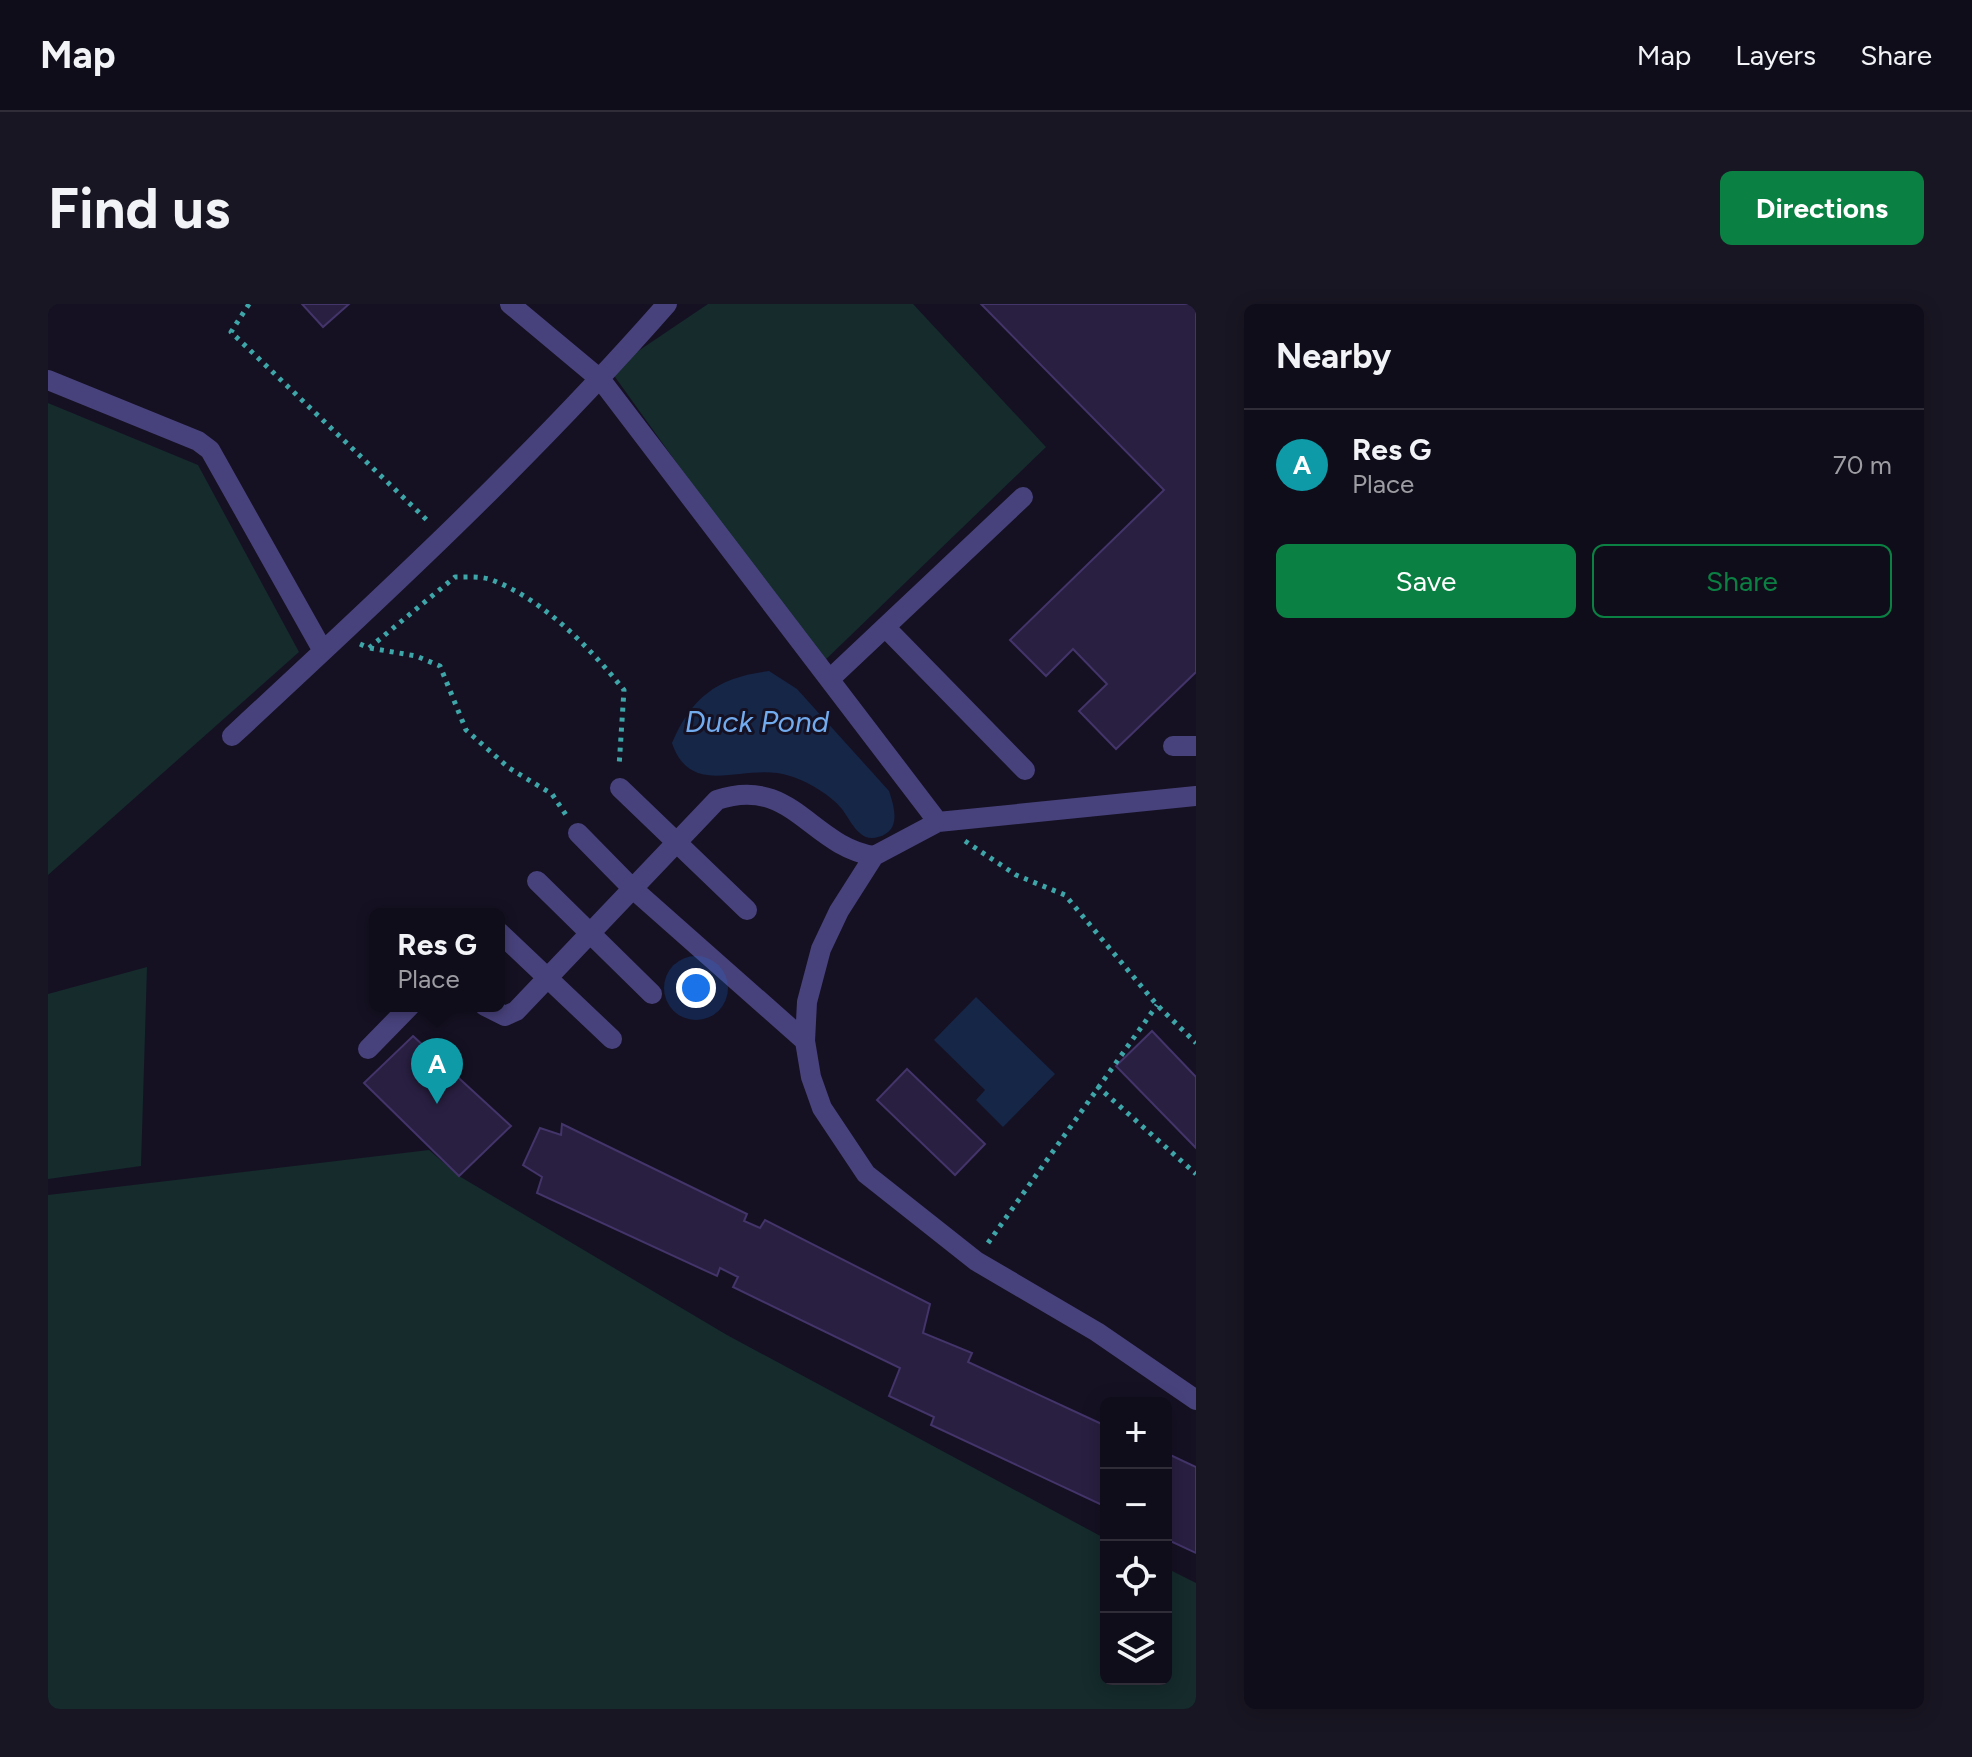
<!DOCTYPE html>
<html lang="en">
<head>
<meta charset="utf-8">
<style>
	:root { --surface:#100d1a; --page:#191623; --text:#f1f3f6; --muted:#9c9ca2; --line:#302d39; --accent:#0b8043 }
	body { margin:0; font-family:Figtree,sans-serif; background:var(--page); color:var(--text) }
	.controls { position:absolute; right:24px; bottom:24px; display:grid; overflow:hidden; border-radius:12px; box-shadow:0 4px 20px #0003 }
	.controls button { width:72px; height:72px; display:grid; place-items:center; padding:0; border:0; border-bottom:2px solid var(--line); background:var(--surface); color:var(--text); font:40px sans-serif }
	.you { position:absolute; left:648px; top:684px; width:28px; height:28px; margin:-20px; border:6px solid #fff; border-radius:50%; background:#1a73e8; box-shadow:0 0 0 12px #1a73e833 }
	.badge { display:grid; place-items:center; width:52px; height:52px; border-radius:50%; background:var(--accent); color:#fff; font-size:26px; font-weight:700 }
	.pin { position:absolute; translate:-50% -66px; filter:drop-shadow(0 2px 4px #0008) }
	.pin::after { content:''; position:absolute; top:42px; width:28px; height:24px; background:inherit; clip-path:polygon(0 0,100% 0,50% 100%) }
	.popup { position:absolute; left:321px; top:604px; width:136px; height:104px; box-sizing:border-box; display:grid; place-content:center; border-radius:12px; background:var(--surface); filter:drop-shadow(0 2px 6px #0005); font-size:26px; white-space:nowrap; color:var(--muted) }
	.popup b { font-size:30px; color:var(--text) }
	.popup::after { content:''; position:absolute; left:50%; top:100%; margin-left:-16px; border:16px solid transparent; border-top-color:var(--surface) }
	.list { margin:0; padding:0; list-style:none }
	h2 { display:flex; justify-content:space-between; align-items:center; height:104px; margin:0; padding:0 32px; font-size:34px }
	h2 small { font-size:26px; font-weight:400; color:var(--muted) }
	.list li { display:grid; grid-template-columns:52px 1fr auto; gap:24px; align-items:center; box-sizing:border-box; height:112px; padding:0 32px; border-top:2px solid var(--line) }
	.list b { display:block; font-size:30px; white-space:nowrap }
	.list p { margin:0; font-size:26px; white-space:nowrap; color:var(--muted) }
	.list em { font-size:26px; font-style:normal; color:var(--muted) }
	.actions { display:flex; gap:16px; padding:24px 32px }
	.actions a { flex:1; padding:18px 0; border:2px solid var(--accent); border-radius:12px; text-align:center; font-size:28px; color:var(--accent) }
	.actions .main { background:var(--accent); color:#fff }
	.icon { flex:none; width:44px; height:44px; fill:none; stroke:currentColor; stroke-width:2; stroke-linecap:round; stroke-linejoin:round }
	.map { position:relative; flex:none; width:1148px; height:1405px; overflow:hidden; border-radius:12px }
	header { display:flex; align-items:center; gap:48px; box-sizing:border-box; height:112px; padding:0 40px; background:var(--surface); border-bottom:2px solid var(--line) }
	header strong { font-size:38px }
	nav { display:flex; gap:44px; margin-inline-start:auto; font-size:28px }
	.intro { display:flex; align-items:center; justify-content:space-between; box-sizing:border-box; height:192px; padding:0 48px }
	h1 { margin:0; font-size:56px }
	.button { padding:20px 36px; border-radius:12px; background:var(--accent); color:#fff; font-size:28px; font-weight:700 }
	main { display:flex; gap:48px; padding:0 48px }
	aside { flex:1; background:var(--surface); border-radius:12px; box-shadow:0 4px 20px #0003 }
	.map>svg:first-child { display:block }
	.green { fill:#152b2c }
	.water { fill:#162647 }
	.building { fill:#291f41; stroke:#43346a; stroke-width:2 }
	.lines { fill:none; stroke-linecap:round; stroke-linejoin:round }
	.path { stroke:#3ea6a8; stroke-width:5; stroke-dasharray:4 6; stroke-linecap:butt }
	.minor { stroke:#48427c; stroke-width:20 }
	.labels { text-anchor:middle; stroke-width:6; stroke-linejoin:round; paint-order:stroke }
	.water-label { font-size:30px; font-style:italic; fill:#72abee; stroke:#151123 }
</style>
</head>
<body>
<header>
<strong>Map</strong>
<nav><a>Map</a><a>Layers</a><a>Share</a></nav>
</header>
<div class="intro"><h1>Find us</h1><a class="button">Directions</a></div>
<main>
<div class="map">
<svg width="1148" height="1405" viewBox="0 0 1148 1405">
	<rect width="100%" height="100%" fill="#151123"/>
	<path class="green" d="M660,0h205l133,143 -225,217 -211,-294z
		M0,99l150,62 101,187 -251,223z
		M99,663l-6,199 -93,13v-185z
		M381,846l30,26 268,159 379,204v140h60v-111l30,15v126h-1148v-514z"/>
	<path class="water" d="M721,367l28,18 92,102c6,18 12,40 -11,46 -6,2 -13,1 -17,-3 -8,-6 -13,-17 -19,-25 -11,-14 -35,-28 -52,-33 -45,-15 -98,25 -118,-33 20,-47 47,-66 97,-72z
		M928,693l79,77 -52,53 -27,-27 9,-10 -51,-50z"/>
	<path class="building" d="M254,0h47l-26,23z
		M933,0h215v368l-80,77 -37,-38 28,-27 -34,-35 -27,27 -36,-36 154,-150z
		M1104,727l44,46v71l-80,-82z
		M365,732l98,90 -52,50 -95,-93z
		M859,765l78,75 -30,31 -78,-75z
		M514,820l185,90 -3,7 16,7 5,-8 165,84 -7,29 49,20 -4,9 138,64v72l-4,7 -171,-80 3,-8 -45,-21 11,-28 -167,-81 5,-10 -18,-9 -3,8 -180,-83 5,-16 -19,-12 17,-37 21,7z
		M1118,1149l30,14v86l-30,-14z"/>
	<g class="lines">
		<path class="path" d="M201,0l-18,28 199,191
			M312,340l9,4 86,-71c12,0 26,-1 37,3 52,20 98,68 132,110l-5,77
			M322,344l46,8 24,10 26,64 43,38 43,26 16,24
			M917,537l51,34 49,20 92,110 39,38
			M1049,782l99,88
			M940,939l169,-238"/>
		<path class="minor" d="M462,0l91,76 337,442
			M0,76l150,61 12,9 113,201
			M837,323l140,143
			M783,374l192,-181
			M184,432c150,-139 300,-278 435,-432
			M1125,442h23
			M572,484l127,122
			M1148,492l-258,26 -64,34 -35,55 -18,38 -14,53 -2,39 6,36 11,31 44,66 110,87 121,71 99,68
			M530,529l54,55 173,153
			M489,577l115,113
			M451,628l113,107
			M437,702l20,10 11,-5 201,-211c75,-25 93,46 157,56
			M320,745l42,-43"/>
	</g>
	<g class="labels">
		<g class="water-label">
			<text x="709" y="428">Duck Pond</text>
		</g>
	</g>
</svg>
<div class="controls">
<button>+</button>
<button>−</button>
<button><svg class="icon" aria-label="locate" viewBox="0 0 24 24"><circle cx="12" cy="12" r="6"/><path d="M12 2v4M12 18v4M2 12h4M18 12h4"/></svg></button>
<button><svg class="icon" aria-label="layers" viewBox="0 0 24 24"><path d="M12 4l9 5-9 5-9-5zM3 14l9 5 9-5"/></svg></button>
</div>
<div class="you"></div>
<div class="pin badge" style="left:389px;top:800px;background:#0f9aa8">A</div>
<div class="popup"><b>Res G</b>Place</div>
</div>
<aside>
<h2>Nearby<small></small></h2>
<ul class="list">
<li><span class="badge" style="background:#0f9aa8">A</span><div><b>Res G</b><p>Place</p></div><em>70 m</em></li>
</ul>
<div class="actions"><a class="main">Save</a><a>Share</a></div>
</aside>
</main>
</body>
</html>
